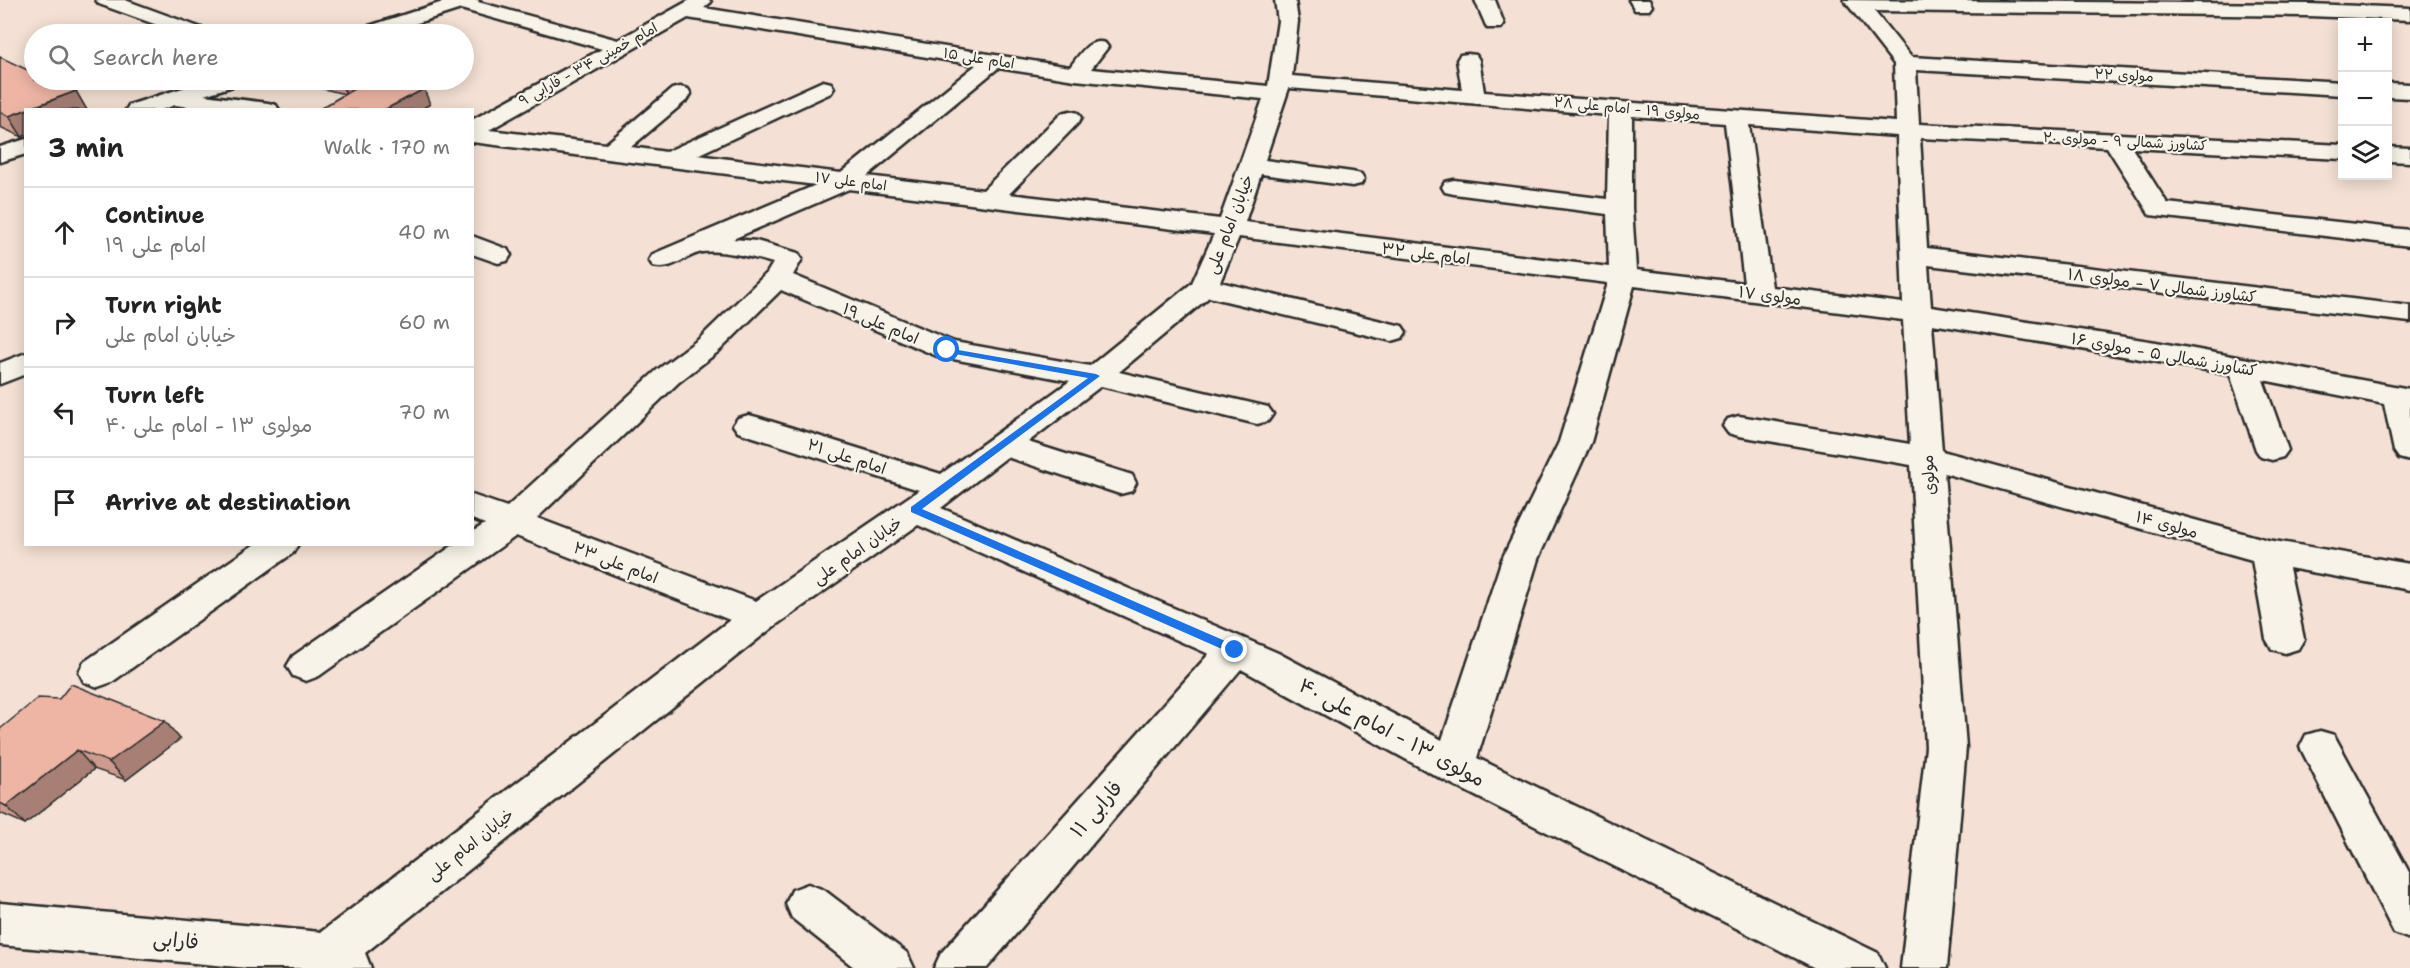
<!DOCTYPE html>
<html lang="en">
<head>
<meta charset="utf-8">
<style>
	:root { --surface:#fff; --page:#f2f2f2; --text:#222; --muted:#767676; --line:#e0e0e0 }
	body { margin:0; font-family:"Shantell Sans","Playpen Sans Arabic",sans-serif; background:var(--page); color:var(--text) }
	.controls { position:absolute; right:18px; top:18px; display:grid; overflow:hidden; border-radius:0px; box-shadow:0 3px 15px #0003 }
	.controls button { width:54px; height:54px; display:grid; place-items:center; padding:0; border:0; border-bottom:2px solid var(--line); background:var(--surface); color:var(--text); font:30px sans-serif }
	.stop { position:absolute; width:18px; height:18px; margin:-14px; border:4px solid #1a73e8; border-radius:50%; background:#fff }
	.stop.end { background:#1a73e8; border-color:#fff; box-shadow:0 2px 6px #0008 }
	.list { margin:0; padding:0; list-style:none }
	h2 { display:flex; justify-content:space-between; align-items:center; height:78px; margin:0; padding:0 24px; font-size:26px }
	h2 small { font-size:20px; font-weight:400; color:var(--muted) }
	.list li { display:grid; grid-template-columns:39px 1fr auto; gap:18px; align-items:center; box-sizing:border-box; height:90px; padding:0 24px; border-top:2px solid var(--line) }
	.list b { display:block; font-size:22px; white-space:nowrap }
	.list p { margin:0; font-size:20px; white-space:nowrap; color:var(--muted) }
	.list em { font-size:20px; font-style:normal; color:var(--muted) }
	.icon { flex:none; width:33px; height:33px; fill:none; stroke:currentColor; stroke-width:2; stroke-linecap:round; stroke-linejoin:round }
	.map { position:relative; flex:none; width:2410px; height:968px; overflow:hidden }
	.search { position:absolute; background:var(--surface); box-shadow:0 3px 15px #0003; left:24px; top:24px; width:450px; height:66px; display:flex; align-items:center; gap:15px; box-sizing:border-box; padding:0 21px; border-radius:33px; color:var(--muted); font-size:22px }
	.panel { position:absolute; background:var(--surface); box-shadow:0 3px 15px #0003; left:24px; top:108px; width:450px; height:438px; border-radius:0px }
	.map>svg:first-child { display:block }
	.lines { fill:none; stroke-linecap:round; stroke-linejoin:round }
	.minor-casing { stroke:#2b2b2b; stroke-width:5 }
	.minor { fill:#f7f3e8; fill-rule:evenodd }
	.wall { fill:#cd9c8e; stroke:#2b2b2b; stroke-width:1.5 }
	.shaded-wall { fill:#a77f74; stroke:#2b2b2b; stroke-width:1.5 }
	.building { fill:#eeb5a5; stroke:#2b2b2b; stroke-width:1.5 }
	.route { fill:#1a73e8 }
	.labels { text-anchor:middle; stroke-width:4.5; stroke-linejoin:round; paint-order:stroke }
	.far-street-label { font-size:14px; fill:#2b2b2b; stroke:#f7f3e8 }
	.street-label { font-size:16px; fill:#2b2b2b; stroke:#f7f3e8 }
	.near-street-label { font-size:20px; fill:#2b2b2b; stroke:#f7f3e8 }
</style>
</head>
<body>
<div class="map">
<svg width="2410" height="968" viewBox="0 0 2410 968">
	<rect width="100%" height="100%" fill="#f4e0d4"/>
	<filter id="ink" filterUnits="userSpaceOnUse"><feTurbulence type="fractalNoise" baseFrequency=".0167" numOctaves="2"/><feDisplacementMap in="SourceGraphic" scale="12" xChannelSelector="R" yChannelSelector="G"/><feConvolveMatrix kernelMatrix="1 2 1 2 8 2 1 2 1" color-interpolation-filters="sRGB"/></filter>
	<g filter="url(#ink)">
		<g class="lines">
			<g class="minor-casing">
				<path id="minor" d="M96,0h29l82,30 3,4h-28l-83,-30z
					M449,0h30l-1,2 140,38 72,-40h19l2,2 -7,6 366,59c10,-12 18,-29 35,-24l3,4 -17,22 177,17 10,-65 -3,-21h20l3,21 -6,55 170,14 -5,-30 3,-5 8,-1 8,1 3,5 5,32 412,30 -2,-58 -50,-64 465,4 101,4v12l-101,-4 -435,-5 37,46 431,25v13l-426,-25 3,54 423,21v14l-210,-11 35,55 243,27v16l-260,-31 -43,-68 -187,-9 7,110 483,58v16l-482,-57 3,42 225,35 254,47v72l-11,-3 -5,-7 -10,-47 -121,-24 25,70 -5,7 -11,3 -11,-3 -5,-7 -26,-76 -298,-50 10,127 326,89 142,24v26l-121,-22 15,71 -6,10 -13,4 -13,-4 -6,-10 -14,-79 -308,-87 22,274 -19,221h-46l25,-221 -15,-282 -172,-29 -11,-3 -5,-7 5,-7 11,-3 171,28 -7,-124 -269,-34 -43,156 -53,117 -61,199 401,195 7,15h-70l-375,-190 -199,-109 -254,299h-53l7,-15 268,-299 -291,-129 -145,102 -408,326 6,15h-123l-248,-23v-42l321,29 409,-312 -214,-84 -197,140 -13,5 -13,-5 -6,-10 6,-10 162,-112h17v-12l13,-8 -13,-5v-24l35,12 150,-137 42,-31 68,-66 6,-10c-16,-5 -54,-14 -71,-11 -18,4 -30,19 -49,14l-4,-6 4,-6 163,-69 -344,-43v-22l130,-71 -141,-40 -78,25h-29l3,-4zM688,18l288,47 -135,108 -144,-18 134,-62 3,-5 -3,-5 -8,-2 -157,71 -35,-5 57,-48 3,-5 -3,-5 -8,-2 -8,2 -66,55 -117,-14zM998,68l77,12 188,19 -43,120 -211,-25 69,-71 3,-5 -3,-5 -8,-2 -8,2 -79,77 -116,-14zM1289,88l320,27 -2,84 -153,-19 -9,2 -3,5 3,5 9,2 153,20 2,53 -364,-45 16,-48 91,12 9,-2 3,-5 -3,-5 -9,-2 -87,-12zM1632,116l93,7 19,160 -108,-13 -4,-62zM1749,125l148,11 6,167 -131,-16zM849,189l365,45 -22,49 -102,83 -136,-24 -161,-67 9,-16 -4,-6 -42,-12 -23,-2zM1239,237l369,46 -49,159 -57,117 -60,181 -164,-87 -337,-145 66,-51 113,37 12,-3 4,-8 -4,-8 -104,-33 73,-56 156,38 11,-3 5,-7 -5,-7 -149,-35 90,-75 183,44 10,-3 4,-6 -4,-6 -182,-44zM781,290l156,66 133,25 -129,93 -181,-56 -11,-3 -11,3 -5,7 5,7 181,58 -163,111 -219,-83 142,-136 40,-31z
					M1475,0h20l9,24 -3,4h-14z
					M1629,0h20l3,6 -3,4h-14z
					M208,80h31l-3,5 -32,10 64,8 8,2 3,5h-68l-36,-5 -14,5h-35l3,-5z
					M2388,83l22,1v14l-22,-1z
					M26,139v15l-26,8v-15z
					M2388,147l22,1v14l-22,-1z
					M472,236l35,13 4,6 -4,6 -9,2 -26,-9z
					M26,353v21l-26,10v-21z
					M255,544h43l-5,9 -181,129 -14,5 -14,-5 -5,-10 5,-10z
					M2320,731l14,4 76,139v65l-16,-6 -94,-186 6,-12z
					M808,884l16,6 83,63 7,15h-59l-63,-50 -6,-14 6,-14z"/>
			</g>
			<use href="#minor" class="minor"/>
		</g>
		<path class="wall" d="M0,57l22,80 -22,-10z
			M294,80h95l41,24 -10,6h-102l27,-16 -50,-12z
			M0,729l180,10 -54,41 -32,-11 -69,55 -25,-11z"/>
		<path class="shaded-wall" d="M339,80h42l-35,14z
			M424,89l6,15 -10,6h-36z
			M76,91l11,19h-60z
			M26,110v25l-4,2 -13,-21z
			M165,721l15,18 -54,41 -17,-18z
			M77,750l17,19 -69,55 -19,-18z"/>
		<path class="building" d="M0,57l34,16v7h16l26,11 -67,25 -9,-4z
			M369,80h20l35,9 -40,21h-66z
			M71,684l94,37 -56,41 -32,-12 -71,56 -6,-3v-74l38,-31 21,1z"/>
	</g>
	<path class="route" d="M947,348l149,26 4,2 -178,133 317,138v6h-8l-320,-141v-5l177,-129 -144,-26v-3z"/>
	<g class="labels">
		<g class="far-street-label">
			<text transform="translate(979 58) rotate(9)" y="5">امام علی ۱۵</text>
			<text transform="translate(588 64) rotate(-29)" y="5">امام خمینی ۳۴ - فارابی ۹</text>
			<text transform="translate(2124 75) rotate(3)" y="5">مولوی ۲۲</text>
			<text transform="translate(1627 108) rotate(5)" y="5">مولوی ۱۹ - امام علی ۲۸</text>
			<text transform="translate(2125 141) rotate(3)" y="5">کشاورز شمالی ۹ - مولوی ۲۰</text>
			<text transform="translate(851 181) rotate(7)" y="5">امام علی ۱۷</text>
		</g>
		<g class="street-label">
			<text transform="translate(1229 224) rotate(-69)" y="6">خیابان امام علی</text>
			<text transform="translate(1426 253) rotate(7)" y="6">امام علی ۳۲</text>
			<text transform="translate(2162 285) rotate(7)" y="6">کشاورز شمالی ۷ - مولوی ۱۸</text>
			<text transform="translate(1770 295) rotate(7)" y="6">مولوی ۱۷</text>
			<text transform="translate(881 323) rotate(23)" y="6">امام علی ۱۹</text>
			<text transform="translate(2164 354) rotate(10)" y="6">کشاورز شمالی ۵ - مولوی ۱۶</text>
			<text transform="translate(847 456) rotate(18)" y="6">امام علی ۲۱</text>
			<text transform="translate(1928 475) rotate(-94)" y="6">مولوی</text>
			<text transform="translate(2167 524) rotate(15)" y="6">مولوی ۱۴</text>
			<text transform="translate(857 550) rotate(-35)" y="6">خیابان امام علی</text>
			<text transform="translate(616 562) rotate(21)" y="6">امام علی ۲۳</text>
			<text transform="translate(470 844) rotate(-38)" y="6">خیابان امام علی</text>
		</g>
		<g class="near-street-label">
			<text transform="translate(1392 732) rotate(28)" y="7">مولوی ۱۳ - امام علی ۴۰</text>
			<text transform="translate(1096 809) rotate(-49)" y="7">فارابی ۱۱</text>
			<text transform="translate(176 940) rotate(5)" y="7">فارابی</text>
		</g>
	</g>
</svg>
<div class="controls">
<button>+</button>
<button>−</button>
<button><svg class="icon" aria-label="layers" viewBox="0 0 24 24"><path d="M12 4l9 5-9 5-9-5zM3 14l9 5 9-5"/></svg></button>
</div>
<div class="stop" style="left:947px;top:350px"></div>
<div class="stop end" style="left:1235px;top:650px"></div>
<div class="search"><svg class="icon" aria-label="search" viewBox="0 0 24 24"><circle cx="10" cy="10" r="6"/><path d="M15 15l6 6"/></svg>Search here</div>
<section class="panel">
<h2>3 min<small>Walk · 170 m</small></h2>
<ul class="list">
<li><svg class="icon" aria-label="ahead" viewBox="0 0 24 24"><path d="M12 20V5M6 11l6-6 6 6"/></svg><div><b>Continue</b><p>امام علی ۱۹</p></div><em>40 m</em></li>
<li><svg class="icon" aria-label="right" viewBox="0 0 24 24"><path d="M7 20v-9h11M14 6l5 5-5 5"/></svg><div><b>Turn right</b><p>خیابان امام علی</p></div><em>60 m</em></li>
<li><svg class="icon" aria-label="left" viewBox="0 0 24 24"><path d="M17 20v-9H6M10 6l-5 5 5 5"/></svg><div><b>Turn left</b><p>مولوی ۱۳ - امام علی ۴۰</p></div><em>70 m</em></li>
<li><svg class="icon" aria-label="arrive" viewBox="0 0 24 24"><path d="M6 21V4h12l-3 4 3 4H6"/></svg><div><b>Arrive at destination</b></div></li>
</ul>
</section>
</div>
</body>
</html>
